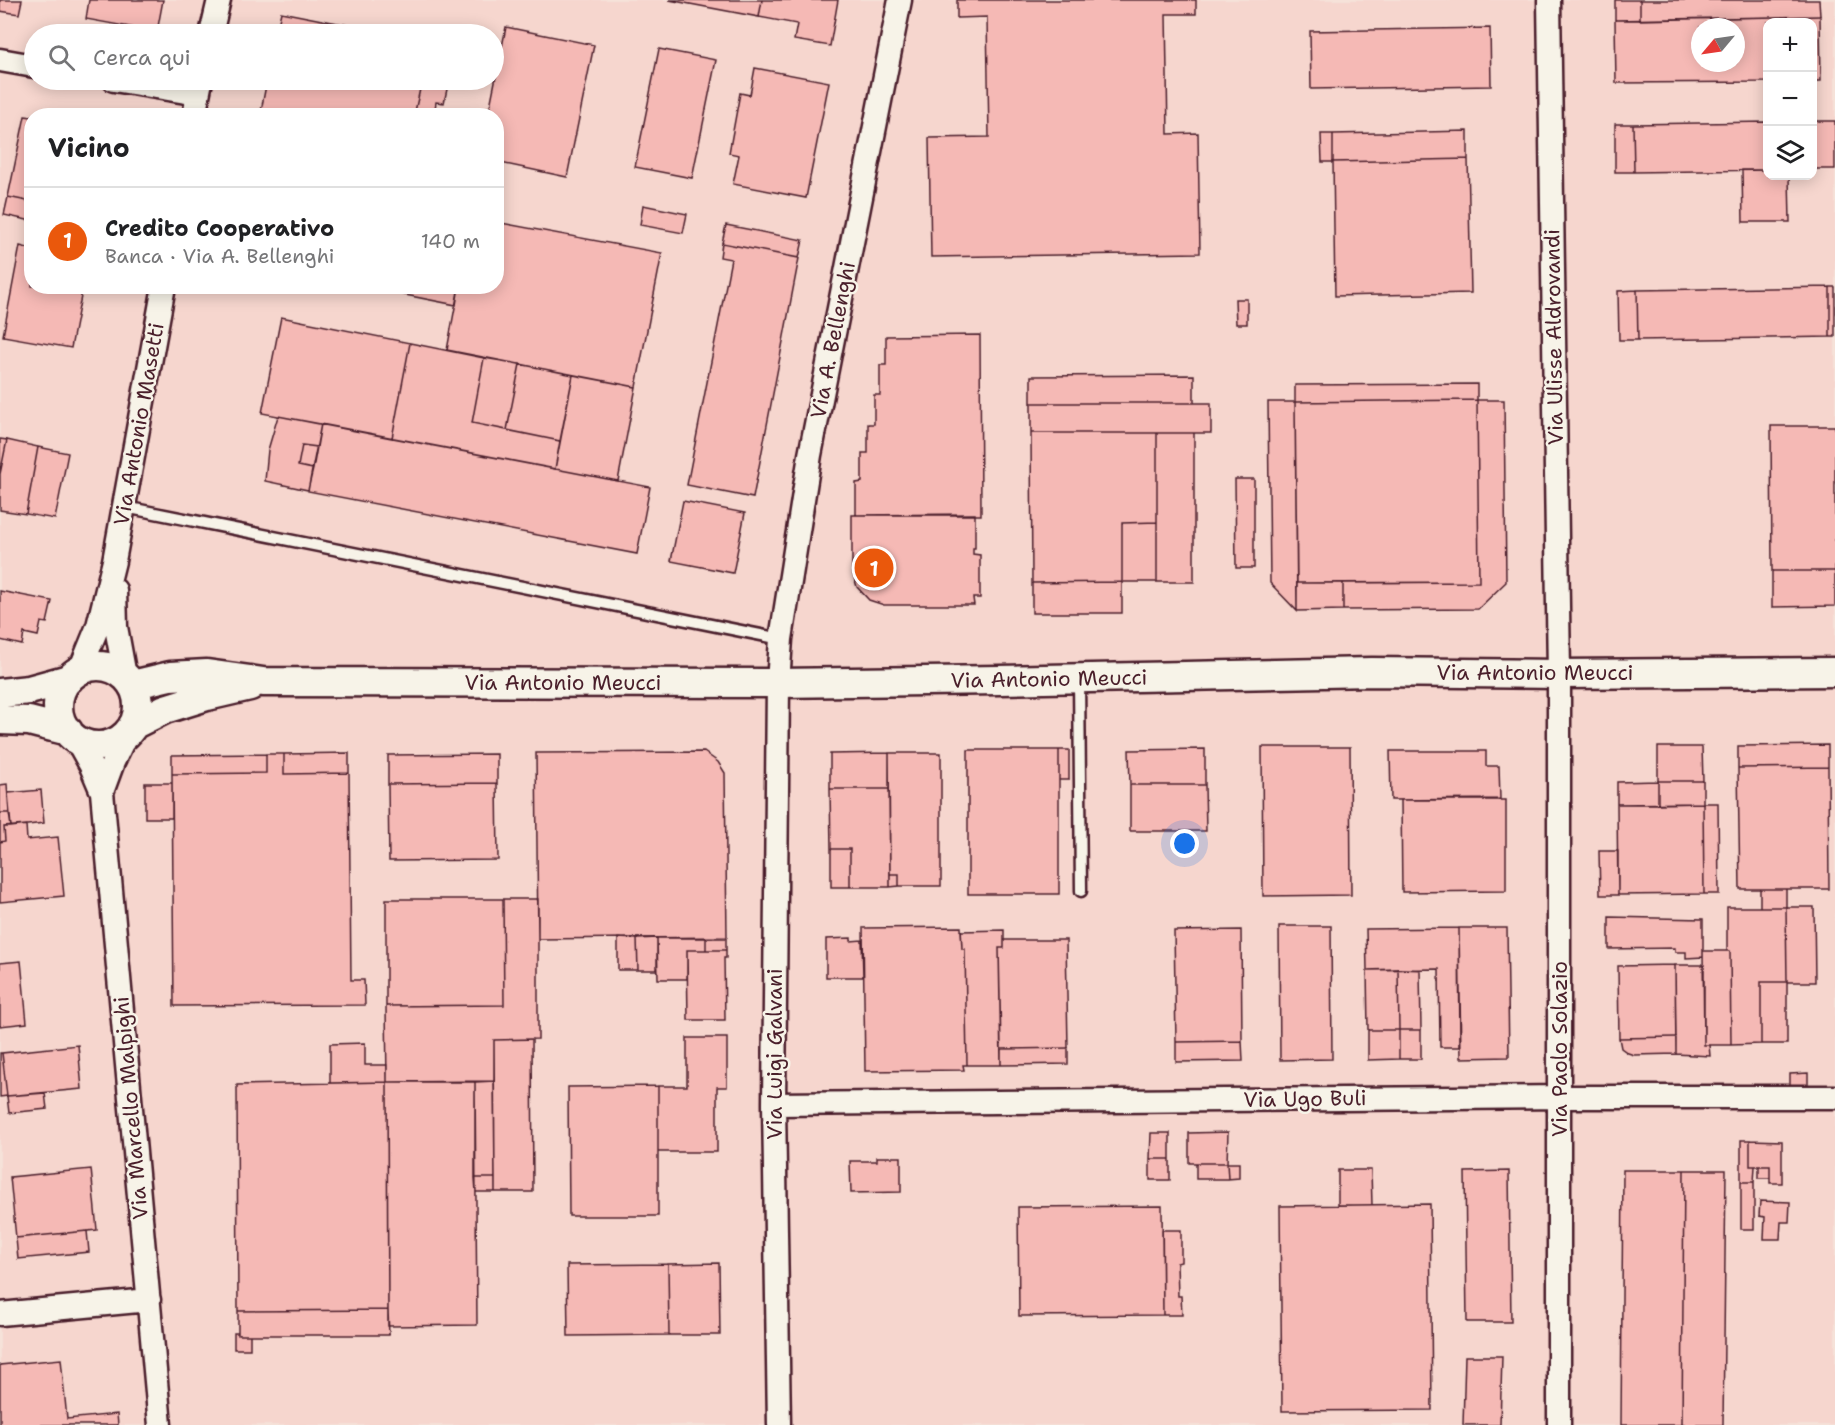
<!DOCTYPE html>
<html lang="it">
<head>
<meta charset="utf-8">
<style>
	:root { --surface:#fff; --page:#f2f2f2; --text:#202124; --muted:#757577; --line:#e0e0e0; --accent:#ea580c }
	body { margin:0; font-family:"Shantell Sans",sans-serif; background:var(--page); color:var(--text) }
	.controls { position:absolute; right:18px; top:18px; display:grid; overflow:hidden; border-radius:12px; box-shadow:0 3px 15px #0003 }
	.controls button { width:54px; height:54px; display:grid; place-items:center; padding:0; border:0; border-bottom:2px solid var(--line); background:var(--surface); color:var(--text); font:30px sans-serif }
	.compass { position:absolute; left:1691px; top:18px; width:54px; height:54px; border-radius:50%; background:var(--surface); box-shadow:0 3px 15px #0003; rotate:241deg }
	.you { position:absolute; left:1185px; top:844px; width:21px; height:21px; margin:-15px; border:4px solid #fff; border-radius:50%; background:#1a73e8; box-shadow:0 0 0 9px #1a73e833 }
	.badge { display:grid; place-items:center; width:39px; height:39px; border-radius:50%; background:var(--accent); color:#fff; font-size:20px; font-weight:700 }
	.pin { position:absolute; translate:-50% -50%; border:3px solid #fff; box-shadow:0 2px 6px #0006 }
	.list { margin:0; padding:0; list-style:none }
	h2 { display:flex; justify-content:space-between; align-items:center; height:78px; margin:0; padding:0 24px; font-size:26px }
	h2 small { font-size:20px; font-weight:400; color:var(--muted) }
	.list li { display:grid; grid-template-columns:39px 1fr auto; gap:18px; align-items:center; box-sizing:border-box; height:108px; padding:0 24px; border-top:2px solid var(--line) }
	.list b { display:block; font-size:22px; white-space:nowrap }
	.list p { margin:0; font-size:20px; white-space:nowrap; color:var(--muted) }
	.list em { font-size:20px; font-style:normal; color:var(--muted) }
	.icon { flex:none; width:33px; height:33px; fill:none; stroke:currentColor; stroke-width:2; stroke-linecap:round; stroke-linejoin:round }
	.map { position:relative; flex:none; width:1835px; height:1425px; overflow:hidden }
	.search { position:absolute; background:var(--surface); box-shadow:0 3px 15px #0003; left:24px; top:24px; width:480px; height:66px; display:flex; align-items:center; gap:15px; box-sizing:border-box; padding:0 21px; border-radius:33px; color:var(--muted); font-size:22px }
	.panel { position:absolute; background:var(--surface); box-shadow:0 3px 15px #0003; left:24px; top:108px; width:480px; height:186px; border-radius:24px }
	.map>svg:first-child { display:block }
	.built { fill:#f6d6ce; fill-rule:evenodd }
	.building { fill:#f5b9b5; stroke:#4a1f2b; stroke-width:1.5; fill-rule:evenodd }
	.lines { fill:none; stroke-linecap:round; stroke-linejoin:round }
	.service-casing { stroke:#4a1f2b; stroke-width:15 }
	.minor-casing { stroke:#4a1f2b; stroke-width:27 }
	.tertiary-casing { stroke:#4a1f2b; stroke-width:33 }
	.service { stroke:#f7f3e8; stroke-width:10 }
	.minor { stroke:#f7f3e8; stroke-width:22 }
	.tertiary { stroke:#f7f3e8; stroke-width:28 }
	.labels { text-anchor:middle; stroke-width:5; stroke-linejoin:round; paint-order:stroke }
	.street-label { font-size:21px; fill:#4a1f2b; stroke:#f7f3e8 }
</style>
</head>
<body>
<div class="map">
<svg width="1835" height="1425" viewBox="0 0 1835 1425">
	<rect width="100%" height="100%" fill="#f6e2d9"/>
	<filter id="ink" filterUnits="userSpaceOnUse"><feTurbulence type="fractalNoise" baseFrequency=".0167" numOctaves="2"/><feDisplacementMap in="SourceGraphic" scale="12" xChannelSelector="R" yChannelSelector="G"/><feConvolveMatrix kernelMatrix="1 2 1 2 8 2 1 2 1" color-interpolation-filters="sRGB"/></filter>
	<g filter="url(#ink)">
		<path class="built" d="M0,0h1835v1425h-1835zM1768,22h44v154h-44zM1700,27h36v36h-36zM34,34h460v46h-460zM32,116h464v170h-464z"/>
		<path class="building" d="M0,0h22l-3,14 -19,-3z
			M89,0h74l-6,32 -71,-13z
			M669,0h93l-3,17z
			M762,0h76l-8,46 -36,-6 3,-16 -38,-7z
			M957,0h239v14h-30l2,120 30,-1 2,120 -269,4 -2,-119 60,-1 -2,-120 -30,1z
			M1615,0h25v20h-25z
			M1640,0h179l1,16 -180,4z
			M281,12l46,9 70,13h-121z
			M1820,16l1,65h-9v-59h-44v60l-152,1 -1,-63zM1700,27h36v36h-36z
			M506,27l88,18 -27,132 -71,-15v-46h-8z
			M1490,28l1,58 -180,3 -1,-58z
			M659,49l57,11 -24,118 -57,-11z
			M755,68l74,14 -23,116 -73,-14 6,-29 -10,-2 11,-60 10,2z
			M267,80h155l-8,36h-154z
			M422,80h27l-5,23 -8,-1 -2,14h-20z
			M25,116l7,1v85l-24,-5z
			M1812,121h23v48h-23z
			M1768,122v48l-134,2 -1,-48z
			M1615,124h18l1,48h-19z
			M1468,131v28l-135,3v-28z
			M1321,134h12v28h-11z
			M1468,159l3,134 -136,3 -2,-134z
			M1742,170h26v6h21l1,46h-47z
			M8,197l24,5v19l-28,-6z
			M643,205l44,9 -4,19 -43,-8z
			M496,222l166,31 -26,134 -189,-37 12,-64h37z
			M726,225l77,15 -4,18 -77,-15z
			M722,243l77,15 -46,240 -66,-13 44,-226 -11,-2z
			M20,246l12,3v37h51l-12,62 -68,-12z
			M360,286h99l-3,19z
			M1830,287v50l-192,3 -1,-50z
			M1830,287h5v50h-5z
			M1637,290l1,50h-19l-1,-49z
			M1235,299h12v25h-11z
			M281,317l129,26 -18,95 -130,-25z
			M980,335l1,180h-125v-32l6,-1v-29h6v-29h6v-29h6v-30h6v-29z
			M410,343l74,15 -12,65 88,18 -5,28 -163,-31z
			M484,358l36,6 -13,66 -35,-7z
			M520,364l53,11 -13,66 -53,-11z
			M573,375l63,12 -18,94 -63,-12z
			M1194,375v28h-163v-27z
			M1477,384v16l-182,2v-17z
			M1477,400l2,182 -182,1 -2,-181z
			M1477,400h27l2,182 -28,27 -135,1v-27l136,-1z
			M1268,402h27l2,209 -27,-28z
			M1031,403h180v30h-180z
			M278,416l43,8 -4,23 -15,-2 -4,21 15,3 -5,21 -43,-9 3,-31z
			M321,424l329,63 -13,67 -329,-63z
			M1771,426h64v145h-63z
			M1031,433h126v89l-35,1v59l-90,1z
			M1157,433h37v149h-37z
			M0,439l7,1 -7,34z
			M7,440l31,7 -12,67 -26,-4v-36z
			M302,445l15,2 -4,22 -15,-3z
			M38,447l30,6 -13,66 -29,-5z
			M1235,479h19v89h-18z
			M683,501l62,12 -12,60 -62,-12z
			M975,514v34h-2v6l7,1v43h-7l1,7h-90l-15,-5 -12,-13 -5,-17v-55z
			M1157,522v60h-35v-59z
			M1772,571h63v35l-63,1z
			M1122,582v31h-90v-30z
			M1297,583h46v27l-46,1z
			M0,591l52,10 -5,22 -6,-1 -3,14 -14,-3 -2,12 -22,-5z
			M1828,745v22l-90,1v-22z
			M1262,747h88l1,148 -88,1z
			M1658,747h44l1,34h-45z
			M1205,749v36h-75l-1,-35z
			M968,750h91v144h-91z
			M1059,750h10v30h-10z
			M1390,751h96v15h13l1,33 -109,1z
			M704,752l14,10 7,11 2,164 -189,2 -2,-186z
			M349,753v20l-65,1v-20z
			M889,753v36h-59v-35z
			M889,753h52v133h-42v-12h-9z
			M266,754h18v20l65,-1 2,207h13l1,25 -191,1 -2,-232 94,-1z
			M266,754v19l-94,1v-19z
			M497,754v29l-109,1v-29z
			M1828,767l1,122h-89l-2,-121z
			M1658,781h45v22l-45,1z
			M1658,781v23h-41v-22z
			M145,783h27v35h-27z
			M497,783l1,77 -109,1 -1,-77z
			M7,784l2,29h-9v-28z
			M1130,785h75l1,46h-76z
			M830,789h59l1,98h-40v-38h-19z
			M41,790l3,33 -33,4 -3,-34z
			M1401,800h105v91l-104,1z
			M1703,803h15l1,91h-15z
			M1703,803l1,91 -86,1 -1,-91z
			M0,813h9l2,14h-7l1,14 -5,1z
			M26,825l1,15 31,-3 6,59 -64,6v-60l5,-1 -1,-14z
			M831,849h19v38h-19z
			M1599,851h19v44h-18z
			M890,874h9v12l-9,1z
			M1760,889h26v18h-26z
			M386,899h117l1,106 -118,1z
			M503,899h35v140l-44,1v41l-107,1 -1,-76 118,-1z
			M1727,907h59l1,75h-26v62l-30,1 -1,-94h-3z
			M1786,907h28l1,75h-28z
			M1609,917l94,2v38l-17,1v-6h-11v-4l-66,1z
			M1279,926h52l1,133 -52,1z
			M961,927l1,22h3l2,116h-4l1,5 -99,1 -2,-143z
			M1459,928h48l2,129 -48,1z
			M1459,928l1,119h-20l-1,-78 -72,1 -1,-41z
			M1004,930v18h-5l2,117h-34l-2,-116h-3l-1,-18z
			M1241,930l1,111 -66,1 -2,-111z
			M618,938l19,1 1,31h-20z
			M657,938v32h-19l-1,-31z
			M657,938h49v12h-19v29h-29z
			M706,938h20v12h-20z
			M851,938v3l11,-1 1,37h-37v-38z
			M1004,940h62l2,108 -67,1 -2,-101h5z
			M687,950h39v8h-2l1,62h-37z
			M1703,951h27l1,94h-27z
			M21,961l6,62 -27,3v-63z
			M1675,965l1,72 -57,1 -1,-72z
			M1675,965h29v80h5l1,11 -34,-2z
			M1398,969l22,1 1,60h-22z
			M1398,969l1,61h-31l-1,-60z
			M1761,982h26v62h-26z
			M1368,1030h31v29l-31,1z
			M1399,1030h22v29h-22z
			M1676,1037v17l-42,1 -6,-2 -7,-5 -2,-10z
			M687,1038h40v49h-10v65h-59v-66h29z
			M532,1039l1,153h-38l-1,-152z
			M1242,1041l1,20 -67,1v-20z
			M365,1043v22h22v17l-57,1v-39z
			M78,1045l4,44 -75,7 -5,-43z
			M1068,1048v16l-67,1v-16z
			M0,1053h2l5,43 -7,1z
			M1808,1073v12h-18v-11z
			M494,1081l1,97h-20v-96z
			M387,1082l1,228 -150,1 -1,-226z
			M387,1082h88l2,243 -89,1z
			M658,1086v130h-89l-1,-129z
			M45,1093l2,16 -38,4 -2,-17z
			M1228,1132l-1,31h-38v-30z
			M1151,1133h19v26h-20z
			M1741,1140h9v26h5l-1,16h-13z
			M1750,1140l32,1v42h-12v-17h-20z
			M877,1157h24v35l-50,1 -1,-32h27z
			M1150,1159h20v21h-20z
			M1196,1163h31l1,16h-32z
			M1227,1163h12v15l-11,1z
			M1759,1166h11v12h-11z
			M91,1169l6,61 -81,8 -6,-61z
			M1338,1170h33l1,35h-34z
			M1623,1170h61l-2,255h-61z
			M1684,1170h42l-3,255h-41z
			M1509,1171l2,151h-44l-2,-150z
			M475,1178h20v14h-19z
			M1741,1182h13v47h-13z
			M1760,1201l30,1 -1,20h-8l-1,17h-16l1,-22 -6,-1z
			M1430,1204l2,206 -150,1 -2,-205z
			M1162,1206l1,109 -144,1 -1,-109z
			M1162,1230h19v32l-4,1 1,33h3l1,19h-19z
			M87,1231l2,21 -71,7 -2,-21z
			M719,1263l1,72h-51l-1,-71z
			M668,1264l1,71 -101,1 -1,-71z
			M388,1310l1,25h-151v-24z
			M234,1333h4v2h12v14h-16z
			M1465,1356h37l-2,69h-37z
			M61,1359l6,60 50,-5 1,11h-118v-60z"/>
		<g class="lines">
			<g class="service-casing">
				<path id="service" d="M125,507l656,132
					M1079,679l2,212"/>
			</g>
			<g class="minor-casing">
				<path id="minor" d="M1549,0l10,674v751
					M211,34l8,-34
					M0,60l34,6
					M114,80l84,14
					M194,116l7,-35
					M115,590l1,37 9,49
					M80,670l18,-44 16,-65 50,-275
					M76,739l15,27 11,26 58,633
					M102,792l11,-30 13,-27
					M774,1104l787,-7h274
					M0,1314l149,-14
					M779,1425l-5,-321 4,-421 3,-44 29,-184 90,-455"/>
			</g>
			<g class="tertiary-casing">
				<path id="tertiary" d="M58 706a40 40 0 1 1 80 0a40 40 0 1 1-80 0Z
					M132,685l38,-9 37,-2 56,8 515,1 222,-3 372,-8 187,2 276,-2
					M0,693l29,-3 40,-11
					M0,720l29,1 39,10
					M133,725l32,-16 42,-13 43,-10"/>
			</g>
			<use href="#service" class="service"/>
			<use href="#minor" class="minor"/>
			<use href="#tertiary" class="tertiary"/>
		</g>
	</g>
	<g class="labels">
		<g class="street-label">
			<text transform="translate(1554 337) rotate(-91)" y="7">Via Ulisse Aldrovandi</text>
			<text transform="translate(833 340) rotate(-79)" y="7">Via A. Bellenghi</text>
			<text transform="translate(139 424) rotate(-80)" y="7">Via Antonio Masetti</text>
			<text x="1535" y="680">Via Antonio Meucci</text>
			<text transform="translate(1049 679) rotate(-1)" y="7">Via Antonio Meucci</text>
			<text x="563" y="690">Via Antonio Meucci</text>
			<text transform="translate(1560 1049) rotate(-90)" y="7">Via Paolo Solazio</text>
			<text transform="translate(775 1054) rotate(-90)" y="7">Via Luigi Galvani</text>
			<text transform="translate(1305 1099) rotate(-1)" y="7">Via Ugo Buli</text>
			<text transform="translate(131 1108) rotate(-95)" y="7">Via Marcello Malpighi</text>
		</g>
	</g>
</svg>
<div class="controls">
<button>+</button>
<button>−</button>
<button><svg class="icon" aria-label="layers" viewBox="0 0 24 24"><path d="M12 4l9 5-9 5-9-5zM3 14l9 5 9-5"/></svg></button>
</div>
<svg class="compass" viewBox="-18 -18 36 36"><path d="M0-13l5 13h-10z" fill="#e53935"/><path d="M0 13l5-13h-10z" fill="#757577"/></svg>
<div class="you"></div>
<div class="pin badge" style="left:874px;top:568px">1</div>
<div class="search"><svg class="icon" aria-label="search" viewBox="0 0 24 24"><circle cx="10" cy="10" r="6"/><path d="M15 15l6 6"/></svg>Cerca qui</div>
<section class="panel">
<h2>Vicino<small></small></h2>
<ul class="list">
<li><span class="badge">1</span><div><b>Credito Cooperativo</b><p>Banca · Via A. Bellenghi</p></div><em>140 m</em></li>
</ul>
</section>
</div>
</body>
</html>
